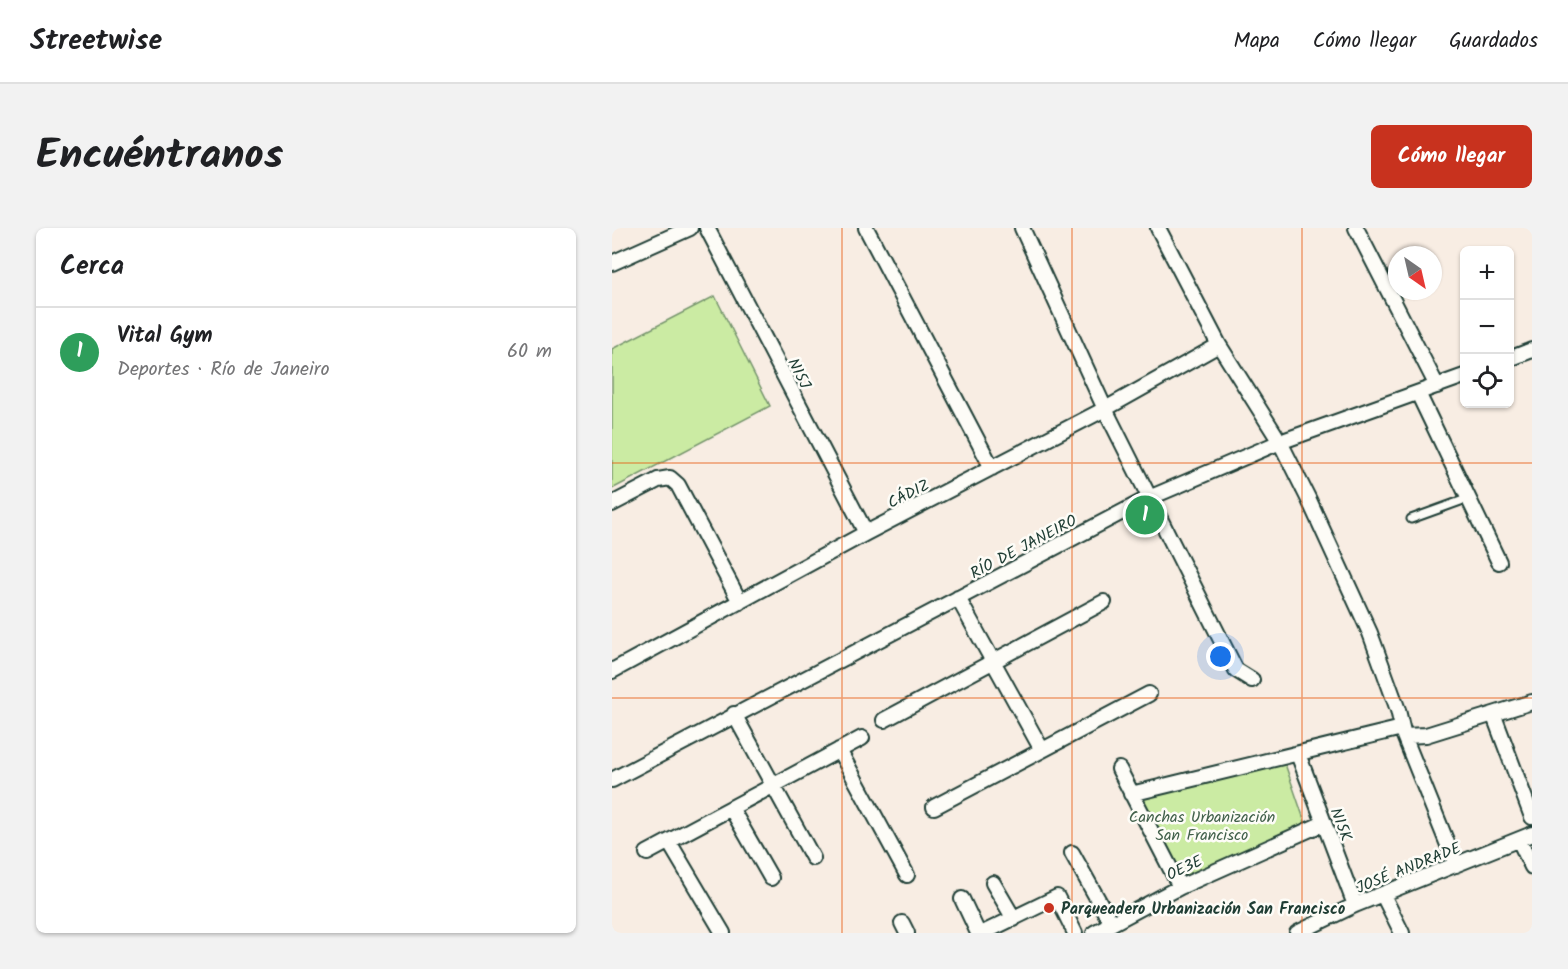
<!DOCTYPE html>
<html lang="es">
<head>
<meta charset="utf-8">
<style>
	:root { --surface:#fff; --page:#f2f2f2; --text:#202124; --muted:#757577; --line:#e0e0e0; --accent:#c8321e }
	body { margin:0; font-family:Kalam,sans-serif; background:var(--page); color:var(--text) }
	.controls { position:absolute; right:18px; top:18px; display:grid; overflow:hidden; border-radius:9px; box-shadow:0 2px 4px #0004 }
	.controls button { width:54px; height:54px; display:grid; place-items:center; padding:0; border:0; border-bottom:2px solid var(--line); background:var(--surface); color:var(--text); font:30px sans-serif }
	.compass { position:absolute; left:776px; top:18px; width:54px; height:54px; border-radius:50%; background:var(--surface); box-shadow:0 2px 4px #0004; rotate:146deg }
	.you { position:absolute; left:609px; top:429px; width:21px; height:21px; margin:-15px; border:4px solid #fff; border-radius:50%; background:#1a73e8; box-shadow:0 0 0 9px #1a73e833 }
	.badge { display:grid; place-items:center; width:39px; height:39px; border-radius:50%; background:var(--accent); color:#fff; font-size:20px; font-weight:700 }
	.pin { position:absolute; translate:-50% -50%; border:3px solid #fff; box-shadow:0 2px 6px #0006 }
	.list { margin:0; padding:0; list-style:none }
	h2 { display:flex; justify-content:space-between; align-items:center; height:78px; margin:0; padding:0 24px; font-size:26px }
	h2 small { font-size:20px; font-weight:400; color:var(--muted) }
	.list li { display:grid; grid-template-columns:39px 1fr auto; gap:18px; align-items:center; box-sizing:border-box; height:90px; padding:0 24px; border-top:2px solid var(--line) }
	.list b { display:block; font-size:22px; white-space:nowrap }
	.list p { margin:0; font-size:20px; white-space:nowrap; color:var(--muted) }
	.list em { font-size:20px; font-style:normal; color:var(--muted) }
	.icon { flex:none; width:33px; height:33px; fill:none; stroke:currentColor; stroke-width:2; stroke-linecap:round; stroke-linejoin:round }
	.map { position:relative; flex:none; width:920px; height:705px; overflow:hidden; border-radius:9px }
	header { display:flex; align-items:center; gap:36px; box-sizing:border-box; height:84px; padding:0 30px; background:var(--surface); border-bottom:2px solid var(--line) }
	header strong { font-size:28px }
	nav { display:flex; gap:33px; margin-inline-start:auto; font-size:21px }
	.intro { display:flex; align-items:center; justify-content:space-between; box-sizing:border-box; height:144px; padding:0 36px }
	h1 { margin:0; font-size:42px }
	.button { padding:15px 27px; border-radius:9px; background:var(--accent); color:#fff; font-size:21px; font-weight:700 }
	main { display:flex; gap:36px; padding:0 36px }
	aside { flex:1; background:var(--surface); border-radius:9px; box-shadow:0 2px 4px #0004 }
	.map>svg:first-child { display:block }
	.green { fill:#cbeba3; stroke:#75946c; stroke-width:1.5 }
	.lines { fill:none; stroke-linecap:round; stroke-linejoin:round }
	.lane-casing { stroke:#1f3d34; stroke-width:11 }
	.street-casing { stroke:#1f3d34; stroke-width:18 }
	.lane { stroke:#fdfcf7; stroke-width:7 }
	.street { stroke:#fdfcf7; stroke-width:14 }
	.grid { fill:none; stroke:#e8590c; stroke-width:1.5; stroke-opacity:0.55 }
	.poi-dot { fill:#c8321e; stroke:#fdfcf7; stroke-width:2 }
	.labels { text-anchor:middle; stroke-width:5; stroke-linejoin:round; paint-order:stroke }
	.street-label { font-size:16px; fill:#1f3d34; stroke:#fdfcf7 }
	.park-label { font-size:16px; fill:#41604a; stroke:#fdfcf7 }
	.poi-label { font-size:16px; font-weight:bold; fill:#1f3d34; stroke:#fdfcf7; text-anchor:start }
</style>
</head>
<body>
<header>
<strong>Streetwise</strong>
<nav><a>Mapa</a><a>Cómo llegar</a><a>Guardados</a></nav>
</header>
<div class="intro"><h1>Encuéntranos</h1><a class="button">Cómo llegar</a></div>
<main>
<aside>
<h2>Cerca<small></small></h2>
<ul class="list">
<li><span class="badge" style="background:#2e9e5b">1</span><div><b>Vital Gym</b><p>Deportes · Río de Janeiro</p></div><em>60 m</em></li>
</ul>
</aside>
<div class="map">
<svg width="920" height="705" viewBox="0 0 920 705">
	<rect width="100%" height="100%" fill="#f8ede3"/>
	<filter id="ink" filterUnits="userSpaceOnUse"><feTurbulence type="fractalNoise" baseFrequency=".0167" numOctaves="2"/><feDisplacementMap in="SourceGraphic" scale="12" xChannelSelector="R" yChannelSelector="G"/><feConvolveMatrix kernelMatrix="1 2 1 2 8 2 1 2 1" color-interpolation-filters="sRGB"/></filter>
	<g filter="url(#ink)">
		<path class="green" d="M103,68l55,110 -158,83v-140z
			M671,530l25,73 -128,56 -49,-93z"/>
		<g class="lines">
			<g class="lane-casing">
				<path id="lane" d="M799,291l58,-21"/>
			</g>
			<g class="street-casing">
				<path id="street" d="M95,0l159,305
					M254,0l126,240
					M410,0l83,181 131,261 16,10
					M546,0l61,117 61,97 29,58 61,133 28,77 6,26 52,129
					M744,0l81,158
					M0,35l78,-35
					M897,131l23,-9
					M806,165l81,169
					M0,276l46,-24 12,-2 8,7 62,117
					M346,370l84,152
					M0,443l254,-138 239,-124 114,-64
					M122,486l79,144
					M882,488l38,101
					M272,492l220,-118
					M792,508l22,-1 106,-33
					M227,522l68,125
					M686,526l57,151
					M507,541l61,118
					M0,552l537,-282 131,-56 184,-66
					M519,566l271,-66
					M322,579l215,-113
					M119,580l40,70
					M907,612l13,27
					M57,614l54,91
					M35,625l215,-115
					M460,625l39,70
					M381,655l21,36
					M771,667l19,38
					M350,671l16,34
					M290,695l5,10
					M371,705l74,-36 18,36
					M482,705l86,-46 144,-64
					M685,705l58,-28 177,-71"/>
			</g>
			<use href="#lane" class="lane"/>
			<use href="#street" class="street"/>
		</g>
	</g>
	<path class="grid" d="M230,0v705M460,0v705M690,0v705M0,235h920M0,470h920"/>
	<circle class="poi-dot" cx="437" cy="680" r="6"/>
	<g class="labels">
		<g class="street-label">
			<text transform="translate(188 145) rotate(63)" y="6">N15J</text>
			<text transform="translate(296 265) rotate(-27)" y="6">CÁDIZ</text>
			<text transform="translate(411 318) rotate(-28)" y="6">RÍO DE JANEIRO</text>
			<text transform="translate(730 596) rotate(69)" y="6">N15K</text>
			<text transform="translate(572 639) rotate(-25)" y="6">OE3E</text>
			<text transform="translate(796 639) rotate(-22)" y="6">JOSÉ ANDRADE</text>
		</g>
		<g class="park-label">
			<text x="590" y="594">Canchas Urbanización<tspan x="590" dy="18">San Francisco</tspan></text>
		</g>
		<g class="poi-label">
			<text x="449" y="686">Parqueadero Urbanización San Francisco</text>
		</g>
	</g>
</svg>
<div class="controls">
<button>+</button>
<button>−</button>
<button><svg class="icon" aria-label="locate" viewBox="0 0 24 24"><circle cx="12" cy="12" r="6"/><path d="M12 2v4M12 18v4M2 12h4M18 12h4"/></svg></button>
</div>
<svg class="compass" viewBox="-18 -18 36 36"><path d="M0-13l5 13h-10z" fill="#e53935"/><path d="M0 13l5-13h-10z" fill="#757577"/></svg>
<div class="you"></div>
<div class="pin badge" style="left:533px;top:287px;background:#2e9e5b">1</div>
</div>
</main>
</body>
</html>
